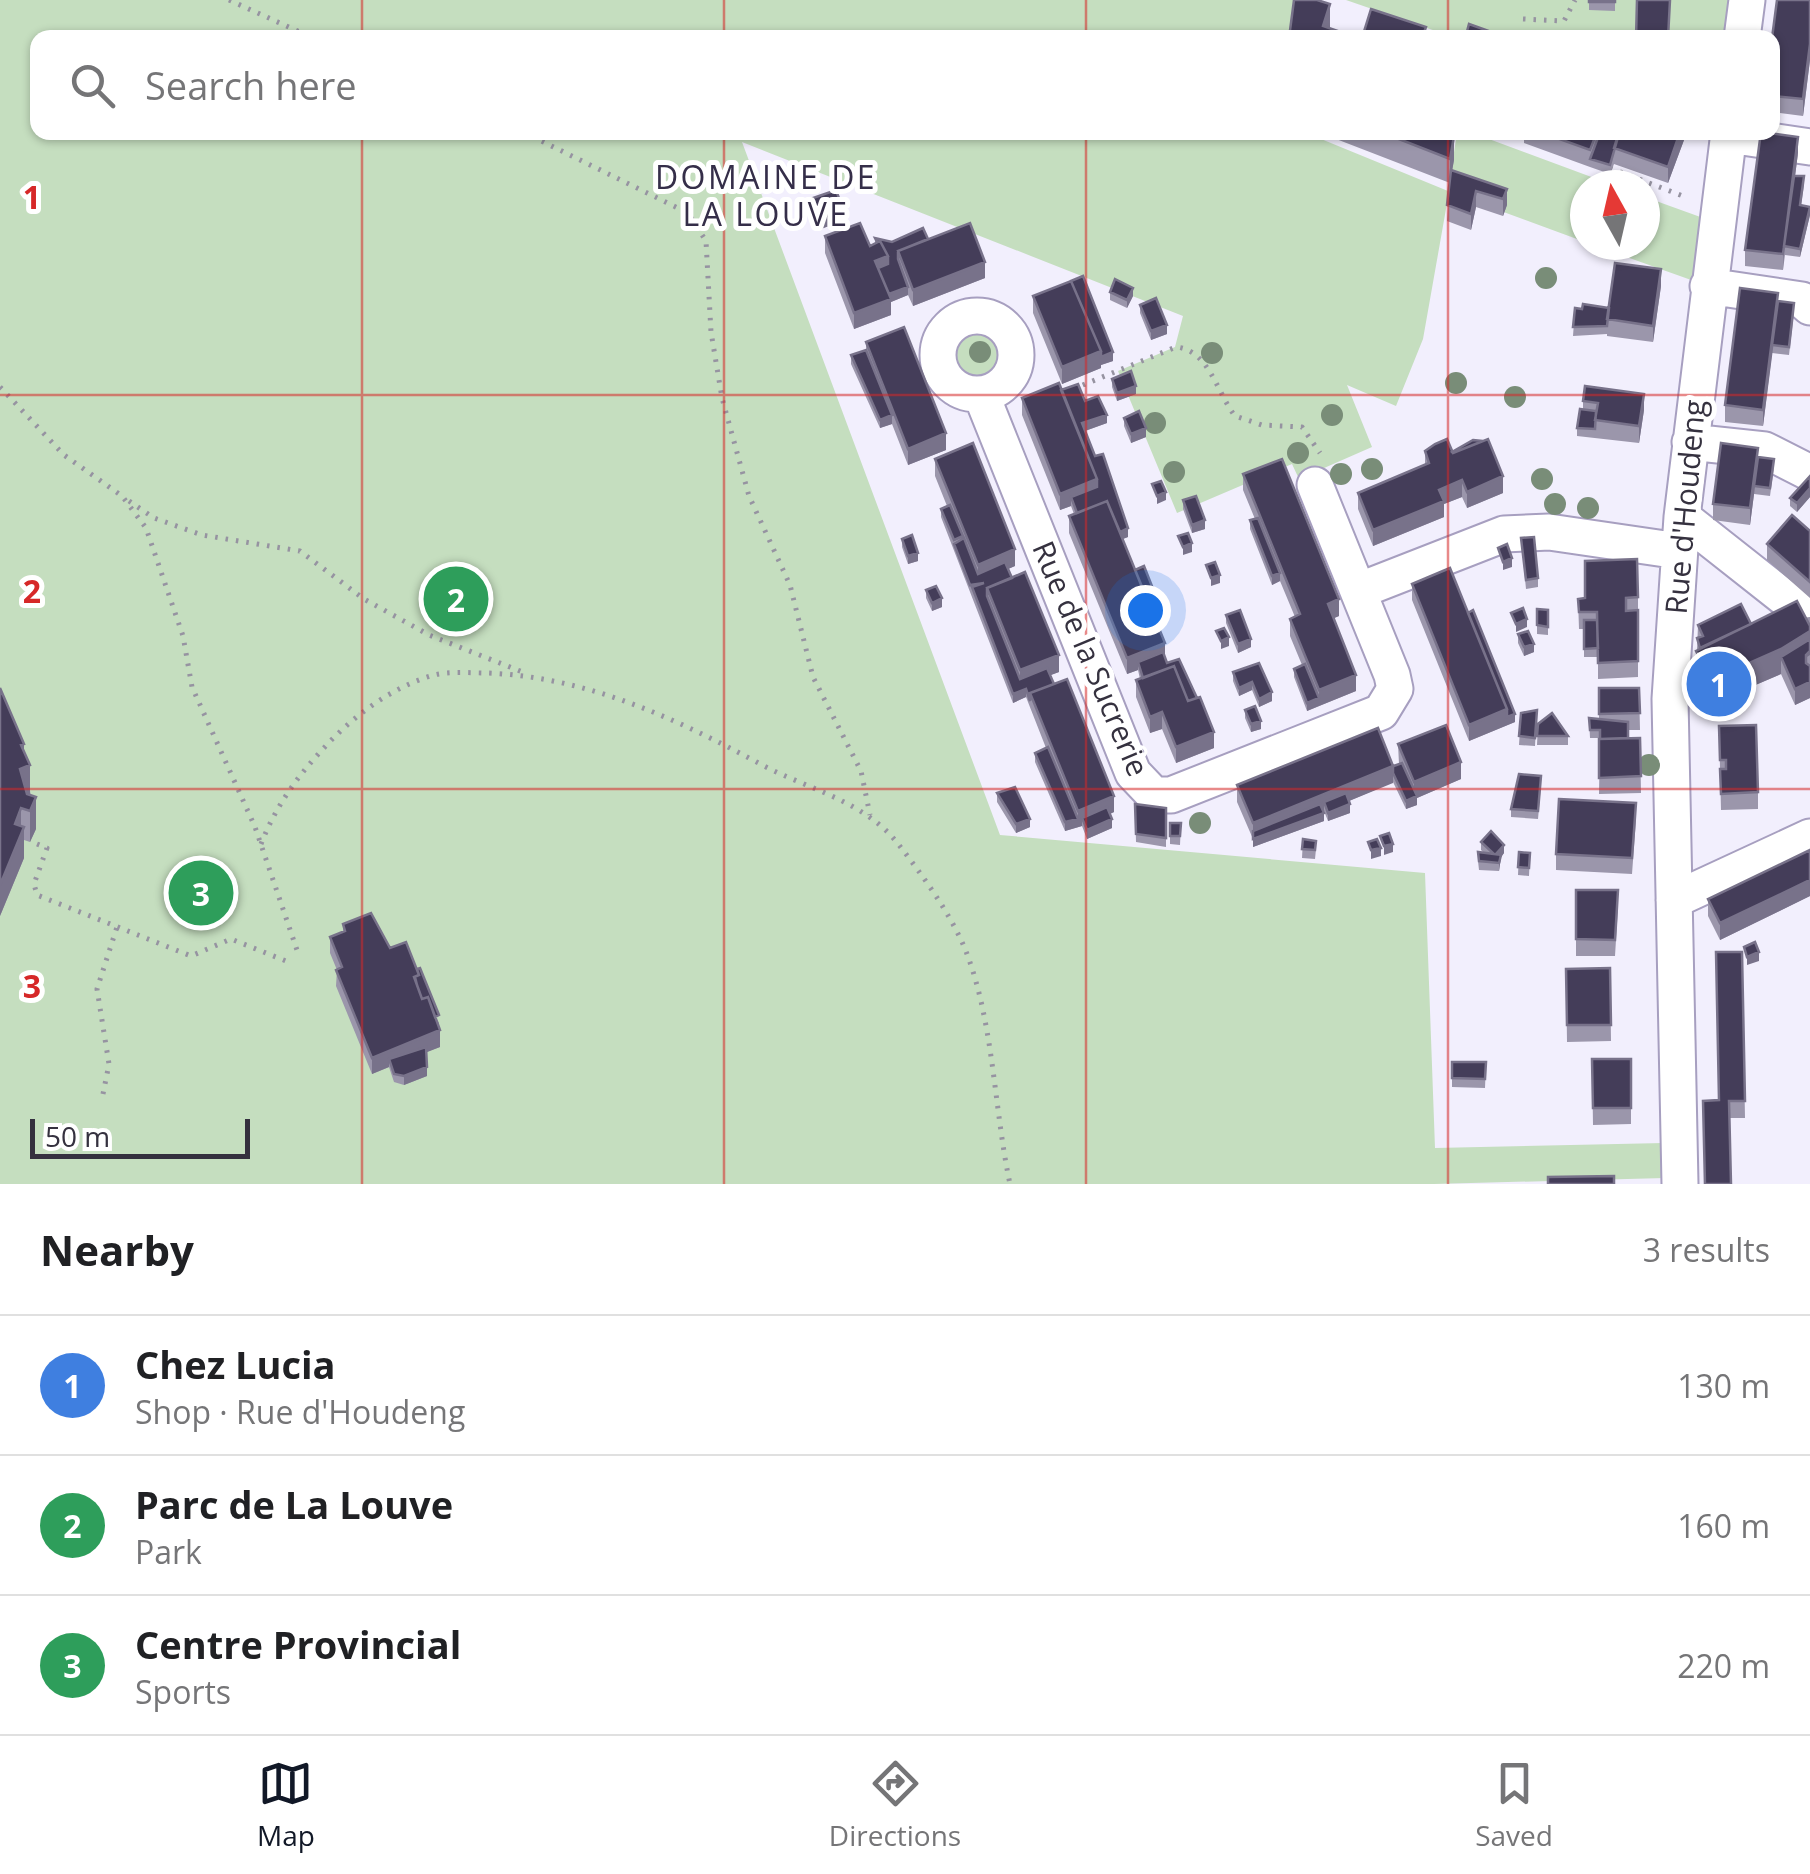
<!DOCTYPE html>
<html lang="en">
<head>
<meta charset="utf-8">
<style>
	:root { --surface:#fff; --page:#f6f6f6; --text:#202124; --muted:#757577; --line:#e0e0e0; --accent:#111827 }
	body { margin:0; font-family:"Open Sans",sans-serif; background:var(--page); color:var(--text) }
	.compass { position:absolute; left:1570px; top:170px; width:90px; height:90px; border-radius:50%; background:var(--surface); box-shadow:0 2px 8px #0004; rotate:352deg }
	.scale { position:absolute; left:30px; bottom:25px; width:220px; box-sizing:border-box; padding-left:10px; border:5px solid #35313f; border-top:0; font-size:28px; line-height:35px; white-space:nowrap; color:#35313f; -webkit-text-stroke:8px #fff; paint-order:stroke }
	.you { position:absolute; left:1145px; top:610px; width:35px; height:35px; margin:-25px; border:8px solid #fff; border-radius:50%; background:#1a73e8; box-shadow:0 0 0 15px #1a73e833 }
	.badge { display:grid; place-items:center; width:65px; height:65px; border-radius:50%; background:var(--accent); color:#fff; font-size:32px; font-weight:700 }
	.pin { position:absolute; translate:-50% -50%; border:5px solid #fff; box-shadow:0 2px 10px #0006 }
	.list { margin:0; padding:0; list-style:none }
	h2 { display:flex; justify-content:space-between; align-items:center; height:130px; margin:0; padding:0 40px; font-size:42px }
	h2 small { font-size:32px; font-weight:400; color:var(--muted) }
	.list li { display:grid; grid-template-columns:65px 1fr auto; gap:30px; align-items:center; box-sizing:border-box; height:140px; padding:0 40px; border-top:2px solid var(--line) }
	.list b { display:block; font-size:38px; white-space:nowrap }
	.list p { margin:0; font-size:32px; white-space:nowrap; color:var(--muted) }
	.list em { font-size:32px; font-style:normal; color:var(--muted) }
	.icon { flex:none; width:55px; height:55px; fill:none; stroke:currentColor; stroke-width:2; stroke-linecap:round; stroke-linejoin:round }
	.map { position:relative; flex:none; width:1810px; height:1184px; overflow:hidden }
	.search { position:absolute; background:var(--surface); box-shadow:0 2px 8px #0004; left:30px; right:30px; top:30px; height:110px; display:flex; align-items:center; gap:25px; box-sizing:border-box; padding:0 35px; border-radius:20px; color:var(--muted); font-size:38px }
	.sheet { height:550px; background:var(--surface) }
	nav { display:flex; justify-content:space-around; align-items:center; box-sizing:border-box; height:140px; border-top:2px solid var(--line); background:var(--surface); font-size:28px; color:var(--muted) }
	nav a { display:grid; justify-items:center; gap:5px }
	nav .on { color:var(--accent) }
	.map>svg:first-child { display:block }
	.green { fill:#c5debf }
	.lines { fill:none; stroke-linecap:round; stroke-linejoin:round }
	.minor-casing { stroke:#a79fc0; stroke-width:39 }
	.path { stroke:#9693a1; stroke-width:5; stroke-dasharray:2.5 8; stroke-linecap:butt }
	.minor { stroke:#fff; stroke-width:35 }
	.tree { fill:#798d78 }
	.wall { fill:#9b96ab }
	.shaded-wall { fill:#78728a }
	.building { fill:#443d59; stroke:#78728a; stroke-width:2.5 }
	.grid { fill:none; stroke:#d62828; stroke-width:2.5; stroke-opacity:0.55 }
	.labels { text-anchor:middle; stroke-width:10; stroke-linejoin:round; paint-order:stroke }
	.street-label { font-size:30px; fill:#35313f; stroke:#fff }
	.neighbourhood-label { font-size:32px; letter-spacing:2.5px; fill:#352e49; stroke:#fff }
	.grid-label { font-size:32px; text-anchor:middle; font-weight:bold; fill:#d62828; stroke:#fff; stroke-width:10; stroke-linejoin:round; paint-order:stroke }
</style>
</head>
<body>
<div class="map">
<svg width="1810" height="1184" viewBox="0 0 1810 1184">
	<rect width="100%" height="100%" fill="#f2effd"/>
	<path class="green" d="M0,0h1295l-5,38h-1252v94h1266l144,59 9,-58 13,-1 143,53h-28v57l-136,-50 -26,147 -27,67 -49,-21 25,62 -73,32 -7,-15 -115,49 -59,-142 57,-24 8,-31 -441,-174 258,693 425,38 10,275 229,-5 1,35 -231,6h-1434z
		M1346,0h401l-5,38 -289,-1z
		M1645,197l72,26 -9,63 -115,-41h52z
		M950 356a27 27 0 1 1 54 0a27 27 0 1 1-54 0Z"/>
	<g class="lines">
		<g class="minor-casing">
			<path id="minor" d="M1742,38l5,-38
				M1729,135l81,12
				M1708,286l94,14 8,7
				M938 355a39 39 0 1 1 78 0a39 39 0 1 1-78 0Z
				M981,394l152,379 21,22h17l210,-83 14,-23 -3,-14 -77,-190
				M1690,442l75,8 45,23
				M1682,517l128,101
				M1358,591l146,-57 45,-2 130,19
				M1674,900l136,-63
				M1680,1184l-10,-485 12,-182 47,-385"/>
		</g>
		<path class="path" d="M229,0l84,38
			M1523,19l41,2 11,-21
			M523,132l165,81 18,28 5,91 11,66 27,98 41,89 23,92 48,94 9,44
			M1610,168l78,30
			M0,387l64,68 58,41 24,32 37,108 9,51 63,140 44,129
			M1073,389l103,-42c33,3 41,46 59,69l27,9 40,2 18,26
			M129,501l25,17 48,17 98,16 64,48 65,36 96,38
			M37,844l10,4 -13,36 3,11 154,61 40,-17 55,22
			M261,844c14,-36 35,-66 61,-94 30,-33 69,-63 112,-75 16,-4 37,-2 53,-2 101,4 190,46 277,93 47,24 102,36 135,79 24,31 54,72 68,109 27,72 27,155 43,230
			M103,1094l6,-30 -12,-75 20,-62"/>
		<use href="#minor" class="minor"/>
	</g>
	<g class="tree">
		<circle cx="1546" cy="278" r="11"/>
		<circle cx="980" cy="352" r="11"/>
		<circle cx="1212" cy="353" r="11"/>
		<circle cx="1456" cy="383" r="11"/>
		<circle cx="1515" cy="397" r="11"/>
		<circle cx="1332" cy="415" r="11"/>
		<circle cx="1155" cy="423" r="11"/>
		<circle cx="1298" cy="453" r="11"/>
		<circle cx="1372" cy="469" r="11"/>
		<circle cx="1174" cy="472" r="11"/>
		<circle cx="1341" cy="474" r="11"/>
		<circle cx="1542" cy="479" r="11"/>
		<circle cx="1555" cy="504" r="11"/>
		<circle cx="1588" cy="508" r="11"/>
		<circle cx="1649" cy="765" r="11"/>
		<circle cx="1200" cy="823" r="11"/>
	</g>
	<path class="wall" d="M1589,0h26v11l-26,-1z
		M1810,0v60l-7,56 -31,-4v-74z
		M1318,132h128l8,28 -2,10 55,19v16l-4,11 -27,-9 -5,23 -24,-9 3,-38z
		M1524,132h74v4l2,-4h84v8l-16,43 -54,-19 -4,10 -20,-7 -66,-24z
		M1798,153l-3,23 9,9 -3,20 9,10 -10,42 -15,-2 -2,15 -38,-4v-16z
		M813,198l31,22 -23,9 -8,-22z
		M825,236l45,10 5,-3v-5l17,4 36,-3 57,39 -72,28 -5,-11 -17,7v13l-37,14 -29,-76z
		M1661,286l-8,56 -46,-6v-2l-34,2 2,-28h34z
		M1110,292l23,4 -6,12 -17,-8z
		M1033,296l80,65 -12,4v3l-39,16 -29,-71z
		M1778,301l16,11 -5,43 -17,-2 -9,73 -38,-4v-17z
		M1140,305l27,29 -16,6 -11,-27z
		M866,342l80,108 -38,15 -16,-41 -12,4 -29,-64v-9l15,-5z
		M1112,379l24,15 -19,7 -5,-14z
		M1061,390l24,11 22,22 -22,8 43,106 -5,2 12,31 22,37 -6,3 14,47 49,91 -38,15 -14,-34 -12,4 -14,-36v-17l4,-1 -2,-9 -11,4 -58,-141v-17l5,-2 -3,-8 -11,4 -38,-95v-17z
		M1583,401l61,9 -5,33 -62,-7v-8l6,-19z
		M1124,418l22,19 -15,6 -7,-17z
		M1425,451l27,1 51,41 -36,15 -5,-11 -18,7v13l-71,29 -15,-37v-16l67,-28z
		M1758,457l16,10 -4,29 -16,-2 -4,31 -37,-5v-16z
		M935,459l80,107 -7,3 51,103 -9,3 64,137 -4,2 2,14 -25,11 -5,-13 -17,5 -30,-69v-9l11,-5 -20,-51 -13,6 -72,-186v-8l6,-3 -12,-30z
		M1243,474l96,142 -6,2 23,73 -49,20 -13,-34v-8l8,-4 -12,-29v-17l5,-2 -15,-36 -8,4 -22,-56v-9l5,-1 -12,-29z
		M1810,476v21l-13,15 -7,-6v-8z
		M1183,500l22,29 -13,4 -9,-24z
		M1810,531v67l-43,-38v-16z
		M1521,538l17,40v9l-12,2z
		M902,539l16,22 -10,3 -6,-17z
		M1412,584l103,138 -46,19 -57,-141z
		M926,590l16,17 -10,4 -6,-13z
		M1638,597v80l-40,2v-43v21h-14v-28h-5l-1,-30z
		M1537,609l11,1v25l-11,-1z
		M1226,615l25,32 -13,6 -12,-30z
		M1810,617v81l-15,7 -14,-31 -70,30 -15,-29 2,-50 53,-1z
		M1518,634l16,18 -10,4 -6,-13z
		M1259,663l13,38 -13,6 -7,-17 -13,6 -6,-15v-9z
		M1599,688h40l1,42h-12v8h12l1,55 -42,1 1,-56h-10l-1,-20 10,1z
		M1245,710l16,19 -10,3 -6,-14z
		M1537,710l-2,36 -16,-1 2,-32z
		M1538,724l30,12v9h-31z
		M1719,726l39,66v17l-37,1z
		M1398,744l63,35 -44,19v7l-11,4 -13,-27 -44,19 1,12 -22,8 -4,-10v10l-71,26v-8l-16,-37v-17l156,-19 6,-2z
		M24,752l12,77 -6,13 -6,-2v18l-24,58z
		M1541,785l-3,34 -27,-2v-8z
		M997,793l33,34 -14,6 -19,-31z
		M1135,804l31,4v39l-30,-5z
		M1636,819l-4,55 -76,-4v-16z
		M1170,823h11l-1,22 -10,-1z
		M1303,839l13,10 -1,10 -13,-1z
		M1481,842l23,11 -3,4 -2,14 -20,-1 -1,-9 6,-8 -3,-3z
		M1810,850v46l-90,44 -12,-24v-17z
		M1519,852l11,1 -1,23 -11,-1z
		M1576,890l42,17 -3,49h-39z
		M343,924l47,24 49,75 -1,1 2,23 -14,5 1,24 -23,9 -10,-3 -5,-15 -17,7 -36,-88 1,-16 -7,-17v-16l13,-5z
		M1742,952l3,166h-16l-10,-18z
		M1610,968l1,73 -44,1 -1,-73z
		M1592,1059h39v65l-38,1z
		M1452,1062h34l-1,26 -33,-1z"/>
	<path class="shaded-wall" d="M1330,4v25l-7,-3z
		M1810,44v16l-7,56v-17z
		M1680,132h4v8l-16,43v-16z
		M1454,136v24l-4,23v-24z
		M1798,137v16l-12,94 -2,-1 -1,24v-16z
		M1507,189v16l-4,11v-17z
		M1476,191v16l-5,23v-16z
		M1810,207v8l-10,42v-8z
		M844,212v8l-23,9v-8z
		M888,256v17l-13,-4v-8z
		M985,262v16l-72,28v-16z
		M1661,269v17l-8,56v-16z
		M908,287v8l-17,7v13l-37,14v-16l33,-18z
		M1133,288v8l-6,12v-8z
		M1778,293v17l-15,116v-16z
		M1167,325v9l-16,6v-9z
		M1101,351l12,1v9l-12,4v3l-39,16v-17z
		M1136,386v8l-19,7v-8z
		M1644,394v16l-5,33v-17z
		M892,415v9l-12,4v-8z
		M1107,415v8l-25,9v-9z
		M1146,428v9l-15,6v-9z
		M946,433v17l-38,15v-16z
		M1758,448v16l-8,61v-17z
		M1503,476v17l-36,15v-16z
		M1097,479v16l-26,2v9l-11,4v-16z
		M1462,480v17l-18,7v13l-71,29v-16l66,-40z
		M1810,488v9l-13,15v-9z
		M1166,492v8l-9,4v-8z
		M1205,520v9l-13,4v-8z
		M1128,528v9l-11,4v-8z
		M1192,543v9l-9,3v-8z
		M1015,549v17l-37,16v-17z
		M918,553v8l-10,3v-8z
		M1512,558v9l-9,3v-8z
		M1280,573v8l-8,4v-9z
		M1220,575v8l-9,3v-8z
		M942,598v9l-10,4v-8z
		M1157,599v8l-11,5v-9z
		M1339,599v17l-11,5v-17z
		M1527,619v8l-11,5v-8z
		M1810,631v24l-23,15 -6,-13v17l-70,30v-24z
		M1229,637v9l-8,3v-8z
		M1251,639v8l-13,6v-9z
		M1165,643v16l-27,3v8l-11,4v-16z
		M1534,644v8l-10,4v-9z
		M1059,655v17l-39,15v-17z
		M1356,675v16l-37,15v-16z
		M1252,682v8l-13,6v-8z
		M1810,682v16l-15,7v-16z
		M1026,689v8l-13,6v-9z
		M1272,692v9l-13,6v-8z
		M1319,698v8l-12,5v-8z
		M1507,709l8,5v8l-46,19v-16z
		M1162,712v17l-12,4v-16z
		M1261,721v8l-10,3v-8z
		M1214,732v16l-38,15v-16z
		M24,744v24l6,-3v32l-10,4 1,-56z
		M1461,762v17l-44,19v7l-11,4v-8l8,-3v-16z
		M1393,766v17l-66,27 -3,-8v9l-47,19 47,-17v8l-71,26v-24z
		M1114,796v16l-29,13 -3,-7v8l-17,5v-9l13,-3v-8z
		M36,797v32l-6,13v-31z
		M1350,804v9l-22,8v-8z
		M21,808v26l3,-7v31l-24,58v-31l15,-61z
		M1030,819v8l-14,6v-9z
		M1112,819v9l-25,11v-9z
		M1393,844v8l-9,3v-9z
		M1504,845v8l-3,4 -2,14v-8l-3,-9z
		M1381,848v8l-10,3v-9z
		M1810,880v16l-90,44v-17z
		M1759,952v9l-12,4v-8z
		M440,1030v17l-48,19 -3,-7v8l-17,7v-16z
		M427,1067v9l-23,9v-9z"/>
	<path class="building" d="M1294,0h23l13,4 -7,22 35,12h-69z
		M1589,0h26v2h-26z
		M1637,0h33l-2,38h-32z
		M1777,0h33v44l-7,55 -31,-3v-58z
		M1371,9l55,18 -4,11h-60z
		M1469,24l39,14h-61l1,-4 18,1z
		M1381,132h65l8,4 -4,23z
		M1540,132h57l-7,18z
		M1600,132h9v2l9,3 -8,28 -20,-6z
		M1619,132h61l-12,35 -54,-19z
		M1761,132l37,5 -15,117 -38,-4z
		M1451,170l56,19 -4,10 -27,-8 -5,23 -24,-9z
		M1794,176h10l-4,29 10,2 -10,42 -16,-3z
		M836,190l8,22 -23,9 -8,-23z
		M860,223l10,23 10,-5 8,15 -13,5 16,38 -37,14 -29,-77z
		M970,223l15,39 -72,28 -15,-39z
		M923,228l5,11 -30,12v8l10,28 -19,7 -11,-26 10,-4v-8l-8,-15 -3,1 -2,-4 17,4z
		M1615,263l46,6 -8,57 -46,-7z
		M1083,276l30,76 -12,5v-6l-30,-70z
		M1115,279l18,9 -6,12 -17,-8z
		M1071,281l30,70 -39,16 -29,-71z
		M1740,288l38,5 -15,117 -38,-5z
		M1156,298l11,27 -16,6 -11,-26z
		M1778,301l16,2 -5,44 -17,-2z
		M1583,304l26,4 -2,18 -34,1 2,-19 7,1z
		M904,327l42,106 -38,16 -42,-107z
		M866,350l26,65 -12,5 -29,-65z
		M1131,371l5,15 -19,7 -5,-14z
		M1059,383l38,96 -37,15 -38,-96z
		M1078,384l7,17 13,-5 9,19 -25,8 13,33 8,-2 25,74 -8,4 -13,-31 -30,12 -6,-16 26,-10v-8l-36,-89z
		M1585,386l59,8 -5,32 -44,-6 3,-17 -15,-2z
		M1580,409l16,2 -1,18 -18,-1z
		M1139,411l7,17 -15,6 -7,-16z
		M1447,439l6,14 35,-14 15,37 -36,16 -5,-12 -23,10 5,11 -71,29 -15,-37 71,-30 -4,-12 10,-7z
		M1473,440l10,1 -30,12 -1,-1z
		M973,443l42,106 -37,16 -43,-106z
		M1721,443l37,5 -8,60 -37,-4z
		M1758,457l16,2 -4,29 -16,-2z
		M1282,459l57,140 -11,5 28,71 -37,15 -29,-71 10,-5 -57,-140z
		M1810,476v12l-13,15 -7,-5z
		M1161,481l5,11 -9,4 -5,-12z
		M1196,496l9,24 -13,5 -9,-25z
		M1107,501l58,142 -38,15 -58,-142z
		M950,505l13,31 -9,4 -13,-31z
		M1792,515l18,16v51l-43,-38z
		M1258,518l22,55 -8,3 -22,-56z
		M1188,533l4,10 -9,4 -5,-11z
		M912,535l6,18 -10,3 -6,-17z
		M1534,537l4,41 -12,2 -5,-42z
		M964,538l14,36 27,-12 7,16 -25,10v8l33,83 27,-11 7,16 -24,9v8l-4,-12 -13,5 -41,-107 12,-4 -14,2 -16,-41z
		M1507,544l5,14 -9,4 -5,-14z
		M1637,559l1,38 -12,1v13l12,-1v51l-40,2 -1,-51h-18l-1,-13 7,-1v-37z
		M1215,562l5,13 -9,3 -5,-13z
		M1144,566l13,33 -9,3 -13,-32z
		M1450,568l57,141 -38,16 -57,-141z
		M1025,572l34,83 -39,15 -33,-82z
		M936,586l6,12 -10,5 -6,-13z
		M1797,601l13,25v5l-29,18 -70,31 -15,-29z
		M1741,604l10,20 -51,24 -3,-10 6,-2 -5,-11z
		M1523,608l4,11 -11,5 -5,-11z
		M1537,609l11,1v17l-11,-2z
		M1240,610l11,29 -13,5 -12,-29z
		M1473,610l42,104 -8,3v-8l-39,-96z
		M1584,620h13l1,28 -14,1z
		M1224,628l5,9 -8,4 -5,-10z
		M1528,631l6,13 -10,3 -6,-13z
		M1810,639v12l-4,4v8l4,3v16l-15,7 -14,-32z
		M1163,652l4,11 12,-4 18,39 -9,3 -14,-35 -31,12 -5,-16z
		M1259,663l13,29 -13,7 -7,-17 -13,6 -6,-16z
		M1305,664l14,34 -12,5 -13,-34z
		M1174,666l14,35 12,-4 14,35 -38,15 -14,-35 -12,5 -14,-37z
		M1067,679l47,117 -36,15 -48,-118z
		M0,688l24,56 -3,1 9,20 -10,4 7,25 9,3 -6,14 -9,-3 -6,16 9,3 -24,58z
		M1599,688h40l1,25 -41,1z
		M1255,706l6,15 -10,3 -6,-14z
		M1537,710l-2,28 -16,-2 2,-23z
		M1552,713l16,23h-31l1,-12z
		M1589,718l39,4v16l-28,1v-9h-10z
		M1446,725l15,37 -47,20 -16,-38z
		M1756,725l2,67 -37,2 -1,-25h6v-9h-6l-1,-34z
		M1378,728l15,38 -140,57 -16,-38z
		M1640,738l1,38 -42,2v-39z
		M1048,747l30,72 -13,3 -30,-69z
		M1402,763l15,33 -11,5 -13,-28v-7l-2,1z
		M1519,774l22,2 -3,35 -27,-2z
		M1015,787l15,32 -14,5 -19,-31z
		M1346,793l4,11 -22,9 -4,-11z
		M1559,799l77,4 -4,55 -76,-4z
		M1135,804l31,4v30l-30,-4z
		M1320,804l4,9 -71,26v-8z
		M1107,807l5,12 -25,11 -5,-12z
		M1170,823h11l-1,13h-10z
		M1491,831l13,14 -8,9 5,1 -2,8 -20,-2 -1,-9 16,2 -13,-12z
		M1389,833l4,11 -9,2 -4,-10z
		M1303,839l13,2 -1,9 -13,-1z
		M1377,839l4,9 -10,2 -3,-8z
		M1810,850v30l-90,43 -12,-24z
		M1519,852l11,1 -1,15 -11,-1z
		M1576,890h42l-3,50 -39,-1z
		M371,913l19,35 16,-6 13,33 -5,2 8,22 6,-2 12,33 -68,28 -36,-88 6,-3 -12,-30 15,-6 -2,-7z
		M1755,942l4,10 -12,5 -3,-10z
		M1716,952h26l3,149h-16l2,83h-26l-2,-83 16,-1z
		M420,968l19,47 -4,2 -7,-20 -6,2 -5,-14 -2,-8 4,-2 -2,-6z
		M1610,968l1,57h-44l-1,-56z
		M426,1047l1,20 -23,9 -10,-2 -5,-15z
		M1592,1059h39v49h-38z
		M1452,1062h34l-1,17 -33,-1z
		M1614,1176v8h-66v-7z"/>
	<path class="grid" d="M362,0v38M724,0v38M1086,0v38M1448,0v38M362,132v1052M724,132v1052M1086,132v1052M1448,132v1052M0,395h1810M0,789h1810"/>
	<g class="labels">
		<g class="street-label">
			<text transform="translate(1686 507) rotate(-85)" y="10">Rue d'Houdeng</text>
			<text transform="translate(1090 659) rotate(67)" y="10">Rue de la Sucrerie</text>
		</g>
		<g class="neighbourhood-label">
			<text x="766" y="189">DOMAINE DE<tspan x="766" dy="37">LA LOUVE</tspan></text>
		</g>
	</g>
	<g class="grid-label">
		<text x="32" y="209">1</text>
		<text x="32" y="603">2</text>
		<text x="32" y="998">3</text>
	</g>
</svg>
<svg class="compass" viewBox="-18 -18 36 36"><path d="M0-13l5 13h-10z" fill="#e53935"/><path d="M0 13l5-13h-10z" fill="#757577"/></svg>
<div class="scale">50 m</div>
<div class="you"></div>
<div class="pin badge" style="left:1719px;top:684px;background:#3f7fe0">1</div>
<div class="pin badge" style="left:456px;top:599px;background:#2e9e5b">2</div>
<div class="pin badge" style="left:201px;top:893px;background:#2e9e5b">3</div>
<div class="search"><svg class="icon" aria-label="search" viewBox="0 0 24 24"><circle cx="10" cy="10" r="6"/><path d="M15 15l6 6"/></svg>Search here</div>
</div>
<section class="sheet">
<h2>Nearby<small>3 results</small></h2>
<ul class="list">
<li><span class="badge" style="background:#3f7fe0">1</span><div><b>Chez Lucia</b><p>Shop · Rue d'Houdeng</p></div><em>130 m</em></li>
<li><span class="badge" style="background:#2e9e5b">2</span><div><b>Parc de La Louve</b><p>Park</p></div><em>160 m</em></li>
<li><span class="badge" style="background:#2e9e5b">3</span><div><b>Centre Provincial</b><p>Sports</p></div><em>220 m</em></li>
</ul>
</section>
<nav>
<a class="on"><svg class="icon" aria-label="map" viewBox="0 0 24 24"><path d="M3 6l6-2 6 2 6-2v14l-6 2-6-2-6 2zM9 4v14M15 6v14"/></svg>Map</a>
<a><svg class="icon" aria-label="directions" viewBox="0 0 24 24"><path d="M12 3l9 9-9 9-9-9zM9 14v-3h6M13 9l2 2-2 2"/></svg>Directions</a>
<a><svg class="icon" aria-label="saved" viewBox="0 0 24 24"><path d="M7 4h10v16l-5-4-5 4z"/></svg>Saved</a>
</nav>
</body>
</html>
